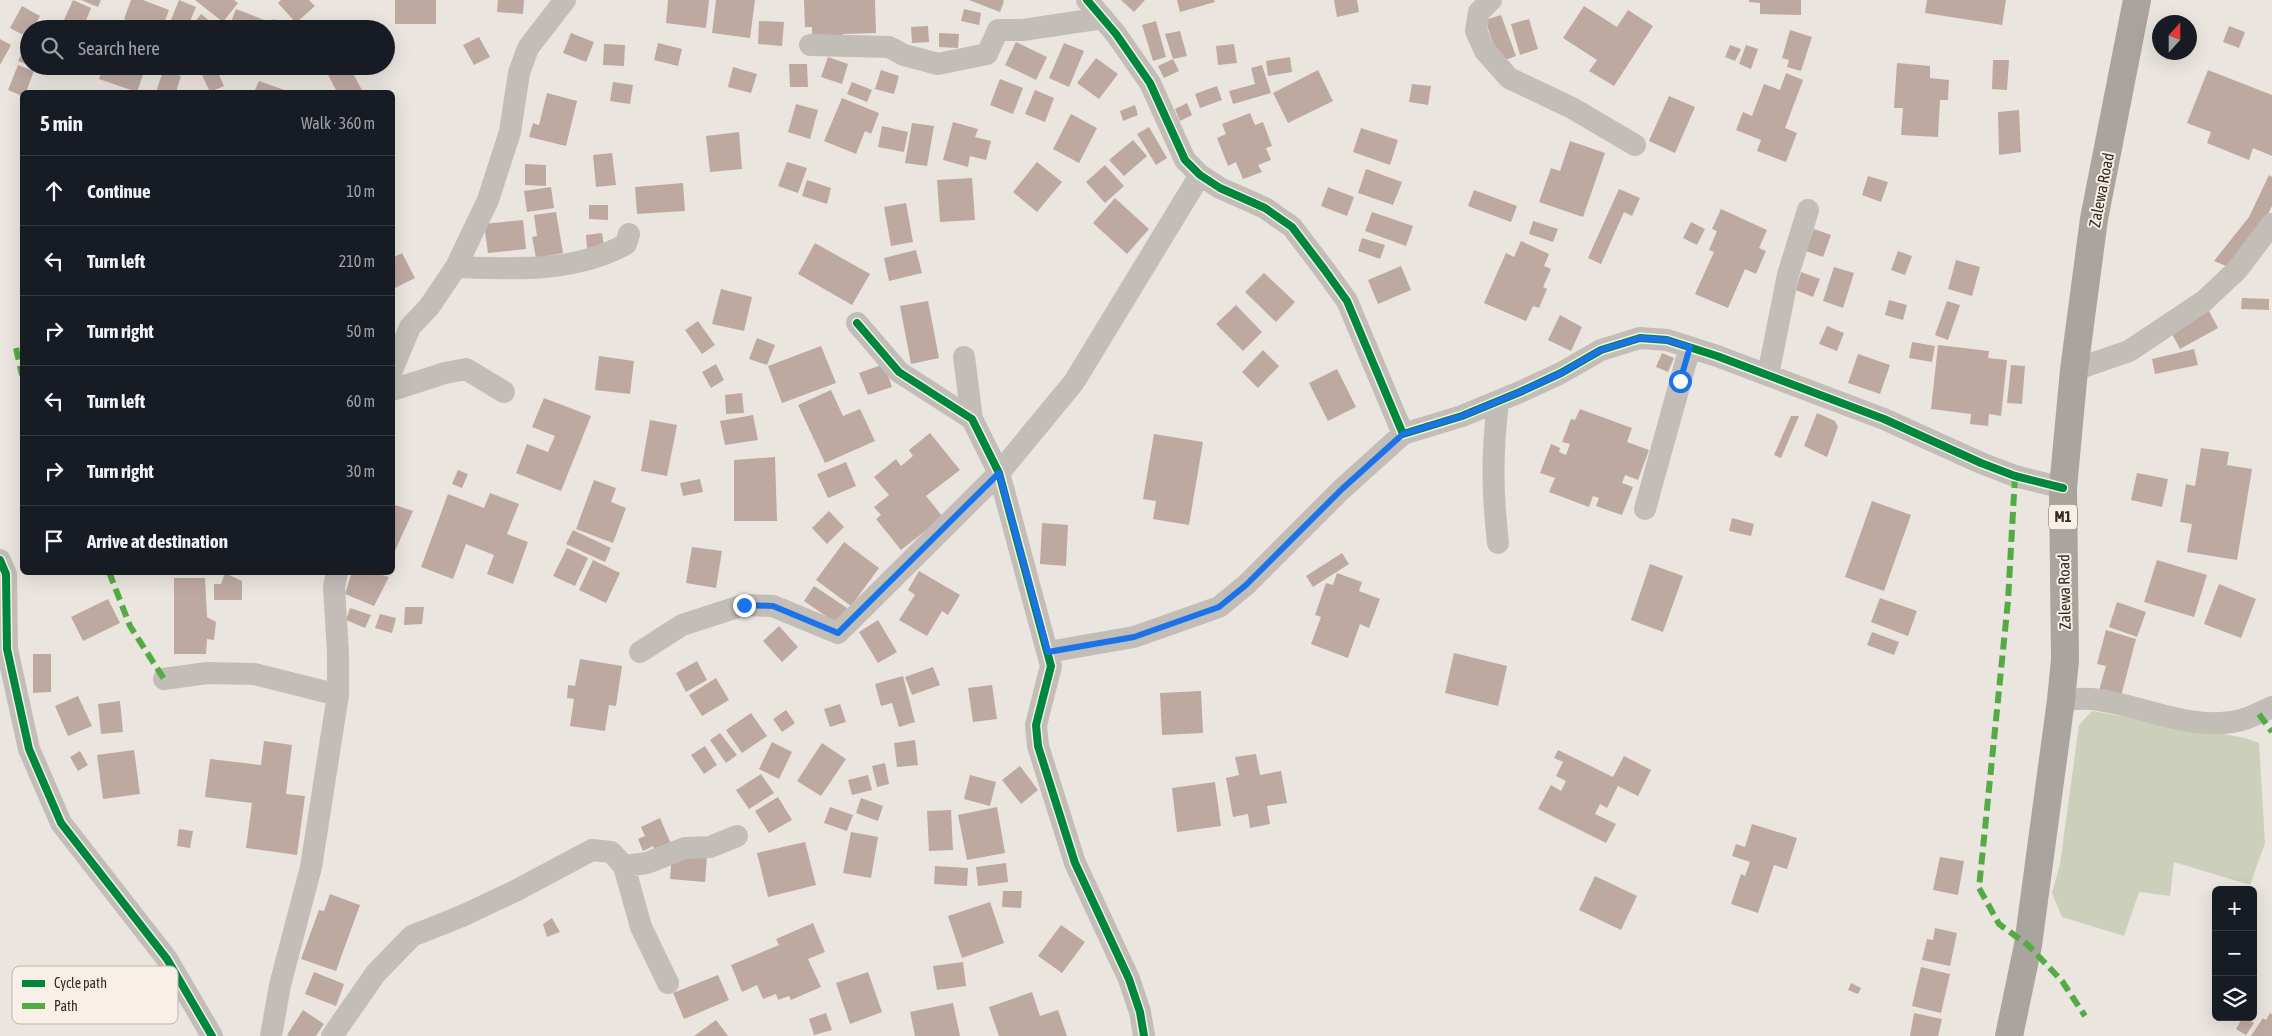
<!DOCTYPE html>
<html lang="en">
<head>
<meta charset="utf-8">
<style>
	:root { --surface:#171b24; --page:#20242c; --text:#f1f3f6; --muted:#9ea1a6; --line:#363941 }
	body { margin:0; font-family:"Asap Condensed",sans-serif; background:var(--page); color:var(--text) }
	.controls { position:absolute; right:15px; bottom:15px; display:grid; overflow:hidden; border-radius:8px; box-shadow:0 5px 20px #0002 }
	.controls button { width:45px; height:45px; display:grid; place-items:center; padding:0; border:0; border-bottom:1px solid var(--line); background:var(--surface); color:var(--text); font:25px sans-serif }
	.compass { position:absolute; left:2152px; top:15px; width:45px; height:45px; border-radius:50%; background:var(--surface); box-shadow:0 5px 20px #0002; rotate:21deg }
	.stop { position:absolute; width:15px; height:15px; margin:-11px; border:4px solid #1a73e8; border-radius:50%; background:#fff }
	.stop.end { background:#1a73e8; border-color:#fff; box-shadow:0 1px 5px #0008 }
	.list { margin:0; padding:0; list-style:none }
	h2 { display:flex; justify-content:space-between; align-items:center; height:65px; margin:0; padding:0 20px; font-size:21px }
	h2 small { font-size:16px; font-weight:400; color:var(--muted) }
	.list li { display:grid; grid-template-columns:32px 1fr auto; gap:15px; align-items:center; box-sizing:border-box; height:70px; padding:0 20px; border-top:1px solid var(--line) }
	.list b { display:block; font-size:19px; white-space:nowrap }
	.list em { font-size:16px; font-style:normal; color:var(--muted) }
	.icon { flex:none; width:28px; height:28px; fill:none; stroke:currentColor; stroke-width:2; stroke-linecap:round; stroke-linejoin:round }
	.map { position:relative; flex:none; width:2272px; height:1036px; overflow:hidden }
	.search { position:absolute; background:var(--surface); box-shadow:0 5px 20px #0002; left:20px; top:20px; width:375px; height:55px; display:flex; align-items:center; gap:12px; box-sizing:border-box; padding:0 18px; border-radius:28px; color:var(--muted); font-size:19px }
	.panel { position:absolute; background:var(--surface); box-shadow:0 5px 20px #0002; left:20px; top:90px; width:375px; height:485px; border-radius:8px }
	.map>svg:first-child { display:block }
	.green { fill:#ccd0ba }
	.building { fill:#bea9a1 }
	.lines { fill:none; stroke-linecap:round; stroke-linejoin:round }
	.street { stroke:#c3bdb8; stroke-width:22 }
	.highway { stroke:#aaa49e; stroke-width:28 }
	.quiet { stroke:#54ab44; stroke-width:6; stroke-dasharray:12 6; stroke-linecap:butt }
	.cycleway-casing { stroke:#f8efe6; stroke-width:11 }
	.cycleway { stroke:#00873e; stroke-width:8 }
	.route { stroke:#1a73e8; stroke-width:6 }
	.labels { text-anchor:middle; stroke-width:4; stroke-linejoin:round; paint-order:stroke }
	.shield { fill:#f8efe6; stroke:#6f6660; stroke-width:1 }
	.shield-label { font-size:15px; font-weight:bold; fill:#342b27 }
	.street-label { font-size:16px; fill:#342b27; stroke:#f8efe6 }
	.key { fill:#f8efe6; stroke:#bdb4ad; stroke-width:1 }
	.key-label { font-size:14px; fill:#342b27 }
</style>
</head>
<body>
<div class="map">
<svg width="2272" height="1036" viewBox="0 0 2272 1036">
	<rect width="100%" height="100%" fill="#ebe5df"/>
	<path class="green" d="M2092,711l153,27 14,5 6,100 -15,42 -76,-23 -4,34 -31,-4 -15,44 -62,-19 -10,-24 8,-29 19,-139z"/>
	<path class="building" d="M73,0l18,8 -8,20 -19,-8z
		M81,0h20l-3,7z
		M131,0h12l26,10 -7,19h-14l-24,-10z
		M179,0l17,7 -8,19 -17,-6z
		M195,0h39l4,3 -15,19z
		M281,0h28l6,6 -19,17 -18,-20z
		M395,0h41v24h-41z
		M498,0h26l-1,14 -26,-2z
		M668,0h41l-3,28 -40,-5z
		M716,0h39l-5,38 -38,-5z
		M804,0h71l1,33 -33,1 -2,5 -29,1v-13h-7z
		M969,0h34l1,1 -4,11z
		M1121,0h24l-11,12z
		M1177,0h37l1,2 -35,10z
		M1334,0h23l2,12 -22,5z
		M1749,0h52v15l-41,-1v-11l-11,-1z
		M1927,0h79l-4,25 -77,-12z
		M22,6l18,10 -7,13h-4v9l-19,-10z
		M1584,6l33,21 11,-17 25,16 -39,60 -25,-15 8,-11 -34,-22z
		M236,9l31,12 -3,8h-36z
		M964,9l17,4 -2,12 -18,-4z
		M201,14l19,15h-31z
		M1501,15l15,41 -16,6 -15,-42z
		M273,19l25,10h-28z
		M1529,19l9,30 -18,6 -9,-31z
		M323,21l4,8h-20z
		M759,21l25,1 -2,24 -24,-2z
		M1156,21l10,36 -13,4 -11,-36z
		M928,26l1,16 -17,1 -1,-16z
		M2229,26l16,6 -6,16 -16,-6z
		M1790,30l22,7 -11,34 -14,-4 2,-7 -7,-2z
		M1180,31l7,25 -14,3 6,12 -15,7 -6,-12 15,-7 -8,-25z
		M571,33l23,9 -8,20 -23,-9z
		M939,33l20,1 -1,14 -19,-1z
		M479,37l11,20 -16,8 -11,-20z
		M0,39l11,6 -11,20z
		M1016,42l31,15 -11,23 -31,-15z
		M658,43l24,6 -4,17 -24,-6z
		M1064,43l20,8 -15,36 -20,-9z
		M604,44l21,1 -1,21 -21,-1z
		M1234,44l3,19 -19,2 -2,-19z
		M1730,45l11,4 -6,12 -10,-4z
		M1746,45l12,4 -7,20 -12,-5z
		M25,46l4,1v18l-11,-4z
		M828,57l20,7 -6,20 -21,-7z
		M1290,57l2,15 -24,4 -2,-15z
		M1096,58l22,16 -19,25 -22,-16z
		M1993,60h16l-2,30 -15,-1z
		M1897,63l33,3v12l19,2 -1,20h-8l-2,37 -37,-2 2,-27h-9z
		M789,64h18l1,23h-18z
		M18,65l16,6 -8,21h-4v4l-14,-6z
		M1262,65l9,28 -38,11 -4,-13 26,-7 -4,-16z
		M104,66h33l8,3 -8,23 -38,-13z
		M226,66h16l-9,8z
		M336,66h13l14,26h-26l-11,-21z
		M733,67l24,7 -6,19 -23,-6z
		M216,68l8,18 -14,6 -9,-19z
		M881,70l18,6 -5,18 -19,-5z
		M1318,70l15,31 -45,22 -15,-30z
		M2208,70l64,25v61l-19,-8 -4,12 -42,-17 4,-11 -24,-9z
		M163,71l18,5 -5,16h-20z
		M1786,73l17,7 -18,48 12,5 -11,29 -29,-11 4,-11 -25,-10 7,-18 9,4 12,-32 16,6z
		M1000,79l23,9 -10,26 -23,-9z
		M259,81l31,11h-36z
		M613,82l20,3 -3,19 -20,-3z
		M852,82l20,8 -5,12 -20,-8z
		M1412,84l19,2 -3,19 -19,-3z
		M1217,86l5,14 -22,8 -5,-14z
		M1035,90l19,8 -9,24 -20,-8z
		M547,93l30,8 -11,45 -37,-9 4,-14 6,2z
		M1669,96l26,11 -20,46 -26,-12z
		M842,98l37,15 -8,21 -6,-3 -9,23 -32,-13z
		M1187,103l5,12 -12,6 -5,-12z
		M796,104l22,6 -8,29 -22,-7z
		M1135,105l3,10 -15,6 -3,-10z
		M2019,110l2,42 -22,3 -1,-43z
		M1250,113l5,12 8,-3 9,24 -6,2 5,12 -13,5 4,7 -19,7 -7,-17 -8,4 -11,-28 9,-4 -4,-10z
		M1071,114l26,14 -18,35 -26,-14z
		M953,122l25,7 -3,8 16,4 -5,19 -16,-4 -2,11 -25,-7z
		M912,123l22,3 -7,40 -22,-3z
		M882,126l26,6 -4,20 -26,-5z
		M1149,127l18,31 -11,7 -19,-31z
		M1361,128l37,12 -8,25 -37,-13z
		M739,132l3,37 -32,3 -4,-36z
		M1133,140l14,16 -23,20 -15,-16z
		M1570,141l35,12 -22,64 -44,-15 12,-34 9,3z
		M612,153l4,32 -20,2 -3,-32z
		M787,162l20,6 -9,25 -20,-7z
		M1037,162l25,20 -25,30 -24,-20z
		M525,164l21,1v21l-21,-1z
		M1105,165l19,21 -19,17 -19,-21z
		M1366,169l36,13 -9,23 -35,-12z
		M2269,175l3,2v29l-10,20 -31,42 -17,-7 35,-44z
		M1868,176l20,6 -7,20 -19,-7z
		M972,178l3,42 -35,2 -3,-42z
		M807,180l24,8 -4,16 -25,-8z
		M683,183l2,28 -48,3 -2,-27z
		M551,187l3,21 -27,4 -3,-21z
		M1328,187l26,10 -7,19 -26,-10z
		M1619,189l21,9 -8,18 -8,-4 -23,52 -13,-6z
		M1474,190l43,16 -6,16 -43,-16z
		M1115,198l34,31 -22,25 -34,-31z
		M906,203l7,39 -22,4 -7,-39z
		M589,205h19v15l-19,-1z
		M1721,209l46,21 -8,18 7,3 -10,23 -11,-5 -17,39 -33,-14 19,-42 -5,-2 8,-19 -5,-2z
		M556,212l7,41 -27,5 -4,-21 5,-1 -3,-21z
		M1372,212l41,14 -7,20 -41,-15z
		M523,220l3,29 -38,4 -4,-29z
		M1533,221l25,8 -5,13 -24,-8z
		M1691,222l14,7 -8,16 -14,-7z
		M1814,229l17,6 -8,22 -17,-6z
		M602,233l2,13 -17,2 -1,-13z
		M1362,238l23,7 -5,14 -22,-8z
		M1521,241l28,13 -5,12 7,3 -8,18 4,2 -8,19 -6,-2 -7,15 -42,-18 22,-50 8,4z
		M815,243l55,31 -18,31 -54,-31z
		M916,250l6,23 -33,8 -5,-23z
		M1898,251l14,5 -7,19 -14,-5z
		M402,253l13,25 -22,11 -1,-31z
		M1956,260l24,7 -8,29 -24,-7z
		M1401,266l10,24 -33,14 -10,-24z
		M1834,267l20,6 -11,35 -20,-7z
		M1801,272l19,7 -7,18 -17,-7z
		M1264,273l31,29 -19,20 -31,-30z
		M721,289l31,8 -8,34 -32,-7z
		M2242,298l27,1v11l-28,-1z
		M1889,300l18,5 -4,15 -18,-5z
		M928,301l11,57 -28,6 -11,-58z
		M1947,301l13,4 -12,35 -13,-5z
		M1236,305l26,27 -19,19 -27,-27z
		M2209,311l9,17 -38,21 -9,-17z
		M1560,315l22,12 -11,24 -23,-11z
		M698,321l17,24 -13,9 -17,-24z
		M1827,326l17,7 -7,18 -18,-7z
		M757,338l18,7 -8,20 -18,-6z
		M1912,342l23,4 -3,16 -23,-4z
		M1938,345l51,6 -1,7 19,2 -6,56 -12,-2 -1,12 -18,-2 1,-10 -40,-5z
		M821,346l15,37 -54,20 -14,-37z
		M2194,349l4,16 -43,9 -3,-15z
		M1263,350l16,16 -21,22 -16,-16z
		M1662,353l12,5 -6,14 -12,-5z
		M1858,354l32,11 -10,29 -32,-11z
		M599,356l35,5 -4,33 -35,-4z
		M716,364l8,16 -13,8 -9,-16z
		M884,364l8,23 -24,8 -9,-22z
		M2011,365l14,1 -3,38 -15,-1z
		M1337,369l19,38 -28,14 -19,-38z
		M831,390l12,26 17,-7 15,32 -50,22 -27,-58z
		M742,393l2,20 -18,1 -1,-19z
		M544,398l47,18 -30,75 -45,-18 11,-29 21,8 7,-16 -23,-9z
		M1580,409l52,19 -5,14 22,8 -11,30 -13,-5 -3,8 11,4 -11,28 -26,-9 3,-8 -6,-2 -4,11 -40,-15 6,-14 -15,-5 11,-29 9,4 -1,4 7,3 4,-11 -8,-2 9,-23 4,1z
		M1817,413l18,8 3,6 -11,30 -23,-11z
		M753,415l5,25 -33,5 -5,-24z
		M1791,416h8l-18,42 -7,-3z
		M650,420l27,5 -10,51 -26,-5z
		M930,433l30,37 -34,26 17,21 -42,33 -25,-31 5,-4 -7,-8 15,-12 -15,-18 22,-18 5,7 12,-10 -4,-6z
		M1154,434l49,8 -14,83 -36,-6 3,-18 -13,-2z
		M2201,448l28,4 -2,13 25,4 -15,91 -50,-8 5,-28 -12,-2 6,-38 9,2z
		M775,457l2,64h-43v-61z
		M846,462l10,24 -28,12 -11,-24z
		M458,470l10,4 -6,14 -10,-4z
		M2137,473l31,6 -6,28 -31,-7z
		M700,479l3,13 -20,4 -3,-13z
		M594,480l22,8 -5,14 15,6 -13,35 -37,-14z
		M490,493l29,11 -12,30 21,8 -15,42 -26,-10 7,-19 -28,-11 -13,35 -32,-12 27,-73 36,14z
		M1872,501l39,14 -27,76 -39,-14z
		M392,504l21,7 -19,42h-2z
		M829,511l15,16 -17,17 -15,-16z
		M1732,518l22,6 -3,12 -22,-5z
		M1042,523l26,2 -2,41 -26,-2z
		M573,530l38,18 -6,14 -39,-18z
		M844,542l35,26 -28,38 -35,-26z
		M692,547l30,4 -6,37 -30,-5z
		M567,548l21,10 -13,28 -22,-10z
		M1342,553l7,11 -36,23 -7,-11z
		M593,560l27,13 -14,30 -27,-13z
		M2157,560l50,15 -13,42 -50,-15z
		M1650,564l33,12 -20,56 -32,-12z
		M919,571l41,24 -12,20 -6,-4 -15,25 -28,-16 16,-25 -7,-5z
		M352,572h20l17,5 -15,29 -29,-12z
		M225,573l17,8v19h-28v-16h7z
		M1337,573l25,9 -3,9 21,8 -11,29 -9,-4 -12,34 -37,-14 10,-27 -6,-2 11,-32 7,2z
		M174,578h31l2,39 9,5 -2,18 -7,-1 -1,15h-32z
		M2219,584l37,15 -15,39 -37,-14z
		M814,586l33,22 -11,15 -32,-22z
		M1880,598l37,13 -9,25 -37,-14z
		M108,599l12,24 -37,18 -12,-24z
		M2117,602l29,10 -9,25 -28,-10z
		M405,607h19l-2,17 -18,1z
		M350,608l21,7 -6,13 -19,-8z
		M380,614l16,4 -4,15 -17,-5z
		M878,620l19,32 -19,11 -19,-31z
		M779,626l19,21 -16,15 -19,-21z
		M2106,630l30,9 -16,61 -22,-6 8,-28 -9,-2z
		M1872,632l27,10 -5,13 -27,-10z
		M1454,653l53,13 -9,40 -53,-13z
		M33,654h18v38l-18,1z
		M580,659l42,7 -6,40 -7,-1 -4,26 -35,-5 4,-27 -7,-1 1,-13 7,1z
		M697,661l10,19 -21,12 -10,-19z
		M933,667l7,18 -28,10 -7,-18z
		M903,676l12,46 -16,5 -7,-24 -11,3 -6,-22z
		M716,678l13,22 -27,16 -13,-21z
		M992,685l5,34 -24,3 -5,-34z
		M1201,691l2,42 -41,2 -2,-42z
		M78,696l14,30 -24,10 -13,-30z
		M120,701l3,31 -22,2 -3,-30z
		M840,704l6,18 -16,5 -6,-18z
		M786,710l9,13 -13,9 -9,-13z
		M751,713l16,23 -25,17 -16,-23z
		M720,733l17,22 -11,8 -16,-23z
		M915,740l3,25 -21,2 -3,-24z
		M264,741l28,4 -6,49 19,2 -8,59 -51,-7 6,-45 -47,-6 5,-38 51,6z
		M772,742l20,10 -13,27 -20,-10z
		M822,743l24,16 -25,37 -24,-15z
		M705,746l12,19 -13,9 -13,-19z
		M134,750l6,44 -37,5 -6,-44z
		M1558,750l55,27 11,-21 27,14 -13,26 -20,-10 -11,22 -7,-4 -5,10 21,10 -10,19 -68,-34 13,-24 10,6 5,-10 -10,-5 7,-14 -9,-4z
		M80,751l8,14 -10,6 -8,-14z
		M1256,754l4,21 21,-4 6,32 -20,3 3,18 -20,4 -2,-14 -15,3 -7,-39 13,-3 -4,-18z
		M885,763l4,21 -12,3 -5,-21z
		M1020,766l18,24 -17,14 -19,-24z
		M761,774l13,19 -25,16 -13,-19z
		M868,775l4,15 -20,5 -4,-15z
		M970,775l26,7 -6,24 -26,-7z
		M1215,782l6,44 -44,6 -5,-44z
		M778,797l14,23 -23,13 -14,-22z
		M861,798l22,8 -5,15 -22,-8z
		M830,807l23,8 -6,16 -23,-8z
		M997,807l8,46 -38,7 -9,-45z
		M951,810l2,40 -24,1 -2,-40z
		M660,818l12,28 -16,7 -3,-7 -10,5 -5,-12 7,-3 -4,-9z
		M1752,824l45,14 -10,31 -13,-4 -16,48 -27,-9 10,-30 4,2 5,-14 -18,-6 4,-12 9,3z
		M179,829l14,2 -3,17 -13,-2z
		M851,832l27,5 -7,41 -28,-5z
		M805,842l11,43 -48,12 -11,-44z
		M672,854l35,3 -2,25 -35,-3z
		M1940,857l24,4 -6,34 -25,-5z
		M1006,863l2,19 -30,4 -2,-19z
		M935,866l33,2 -1,18 -33,-2z
		M1595,876l42,20 -16,34 -42,-20z
		M1003,891h19l-1,17 -19,-1z
		M330,894l30,11 -24,66 -35,-12 18,-49 5,1z
		M990,902l14,41 -42,15 -14,-42z
		M552,918l8,14 -13,5 -4,-13z
		M813,923l12,29 -17,7 13,28 -30,13 -2,-4 -11,4 -2,-6 -13,5 -6,-14 -15,7 -11,-27 48,-20 -3,-6z
		M1061,925l24,17 -23,31 -24,-17z
		M1935,928l22,5 -7,33 -28,-6 5,-21 6,1z
		M963,962l3,24 -29,4 -4,-24z
		M1921,967l29,7 -9,39 -29,-7z
		M314,972l30,12 -8,22 -31,-12z
		M868,972l14,40 -32,12 -14,-41z
		M718,975l11,25 -45,19 -11,-26z
		M1851,983l10,5 -3,6 -10,-4z
		M1032,992l8,24 18,-6 9,26h-68l-10,-29z
		M953,1003l7,33h-45l-5,-24z
		M303,1010l21,14 -8,12h-27l-2,-1z
		M826,1013l6,17 -18,5 -5,-16z
		M1914,1013l28,6 -4,17h-28z
		M2270,1013l2,1v22h-21l12,-18 3,2z
		M2243,1017l11,6 -8,12 -10,-6z
		M716,1020l12,16h-34z"/>
	<g class="lines">
		<path class="street" d="M1087,0l29,34 34,49 35,77 15,15 20,13 45,20 27,19 32,42 23,32 56,133 59,-18 58,-24 41,-19 40,-23 39,-12 27,2 50,16 167,63 97,44 34,13 48,12
			M1491,0l-12,12 -3,19 9,20 24,27 63,30 63,37
			M810,45l79,2 15,8 34,9 49,-10 11,-24h25l80,-12
			M456,267c57,2 118,6 170,-23l3,-10
			M857,323l42,49 73,47 27,54 52,193 -15,59 2,21 37,117 54,116 11,33 4,24
			M964,357l8,62
			M392,370l18,-43 19,-20 27,-40 32,-67 22,-68 9,-59 9,-25 37,-48
			M2074,370l55,-19 75,-50 33,-31 35,-46
			M1768,375l20,-100 20,-65
			M392,390l53,-17 21,-4 38,23
			M1498,401c-6,52 -6,90 0,142
			M1645,509l45,-162
			M0,560l6,14 1,75 22,100 32,74 106,136 45,77
			M640,652l42,-27 62,-20 29,1 65,27 161,-160 75,-91 126,-207
			M1048,652l86,-15 85,-30 27,-22 96,-96 61,-55
			M164,679l43,-6 47,1 84,21
			M2061,700c10,0 21,-2 31,-1 46,5 93,30 140,23 15,-2 27,-9 40,-15
			M624,866l23,-3 38,-15 25,-1 27,-11
			M271,1036l9,-51 31,-118 27,-172v-42l-4,-66 3,-15
			M332,1036l44,-63 36,-37 50,-20 55,-26 75,-40 19,2 13,14 17,61 27,56"/>
		<path class="highway" d="M2009,1036l19,-91 33,-245 4,-40 -2,-172 11,-118 20,-151 43,-219"/>
		<path class="quiet" d="M16,348l6,27
			M2015,476l-7,125 -29,287 20,36 29,21 34,36 23,35
			M109,572l21,54 34,53
			M2259,714l13,18"/>
		<g class="cycleway-casing">
			<path id="cycleway" d="M1087,0l29,34 34,49 35,77 15,15 20,13 45,20 27,19 32,42 23,32 56,133 59,-18 58,-24 41,-19 40,-23 39,-12 27,2 50,16 167,63 97,44 34,13 48,12
				M857,323l42,49 73,47 27,54 52,193 -15,59 2,21 37,117 54,116 11,33 4,24
				M0,560l6,14 1,75 22,100 32,74 106,136 45,77"/>
		</g>
		<use href="#cycleway" class="cycleway"/>
	</g>
	<g class="lines">
		<path class="route" d="M744,605l29,1 65,27 161,-160 49,179 86,-15 85,-30 27,-22 96,-96 61,-55 59,-18 58,-24 41,-19 40,-23 39,-12 27,2 23,7 -10,34"/>
	</g>
	<g class="labels">
		<rect class="shield" x="2049" y="504.5" width="28" height="25" rx="4"/>
		<g class="shield-label">
			<text x="2063" y="522">M1</text>
		</g>
		<g class="street-label">
			<text transform="translate(2101 190) rotate(-79)" y="6">Zalewa Road</text>
			<text transform="translate(2064 592) rotate(-91)" y="6">Zalewa Road</text>
		</g>
	</g>
	<rect x="12" y="966" width="166" height="58" rx="8" class="key"/>
	<rect x="22" y="980" width="23" height="7" fill="#00873e"/>
	<rect x="22" y="1003" width="23" height="6" fill="#54ab44"/>
	<g class="key-label">
		<text x="54" y="988">Cycle path</text>
		<text x="54" y="1011">Path</text>
	</g>
</svg>
<div class="controls">
<button>+</button>
<button>−</button>
<button><svg class="icon" aria-label="layers" viewBox="0 0 24 24"><path d="M12 4l9 5-9 5-9-5zM3 14l9 5 9-5"/></svg></button>
</div>
<svg class="compass" viewBox="-18 -18 36 36"><path d="M0-13l5 13h-10z" fill="#e53935"/><path d="M0 13l5-13h-10z" fill="#9ea1a6"/></svg>
<div class="stop" style="left:1680px;top:381px"></div>
<div class="stop end" style="left:744px;top:605px"></div>
<div class="search"><svg class="icon" aria-label="search" viewBox="0 0 24 24"><circle cx="10" cy="10" r="6"/><path d="M15 15l6 6"/></svg>Search here</div>
<section class="panel">
<h2>5 min<small>Walk · 360 m</small></h2>
<ul class="list">
<li><svg class="icon" aria-label="ahead" viewBox="0 0 24 24"><path d="M12 20V5M6 11l6-6 6 6"/></svg><div><b>Continue</b></div><em>10 m</em></li>
<li><svg class="icon" aria-label="left" viewBox="0 0 24 24"><path d="M17 20v-9H6M10 6l-5 5 5 5"/></svg><div><b>Turn left</b></div><em>210 m</em></li>
<li><svg class="icon" aria-label="right" viewBox="0 0 24 24"><path d="M7 20v-9h11M14 6l5 5-5 5"/></svg><div><b>Turn right</b></div><em>50 m</em></li>
<li><svg class="icon" aria-label="left" viewBox="0 0 24 24"><path d="M17 20v-9H6M10 6l-5 5 5 5"/></svg><div><b>Turn left</b></div><em>60 m</em></li>
<li><svg class="icon" aria-label="right" viewBox="0 0 24 24"><path d="M7 20v-9h11M14 6l5 5-5 5"/></svg><div><b>Turn right</b></div><em>30 m</em></li>
<li><svg class="icon" aria-label="arrive" viewBox="0 0 24 24"><path d="M6 21V4h12l-3 4 3 4H6"/></svg><div><b>Arrive at destination</b></div></li>
</ul>
</section>
</div>
</body>
</html>
